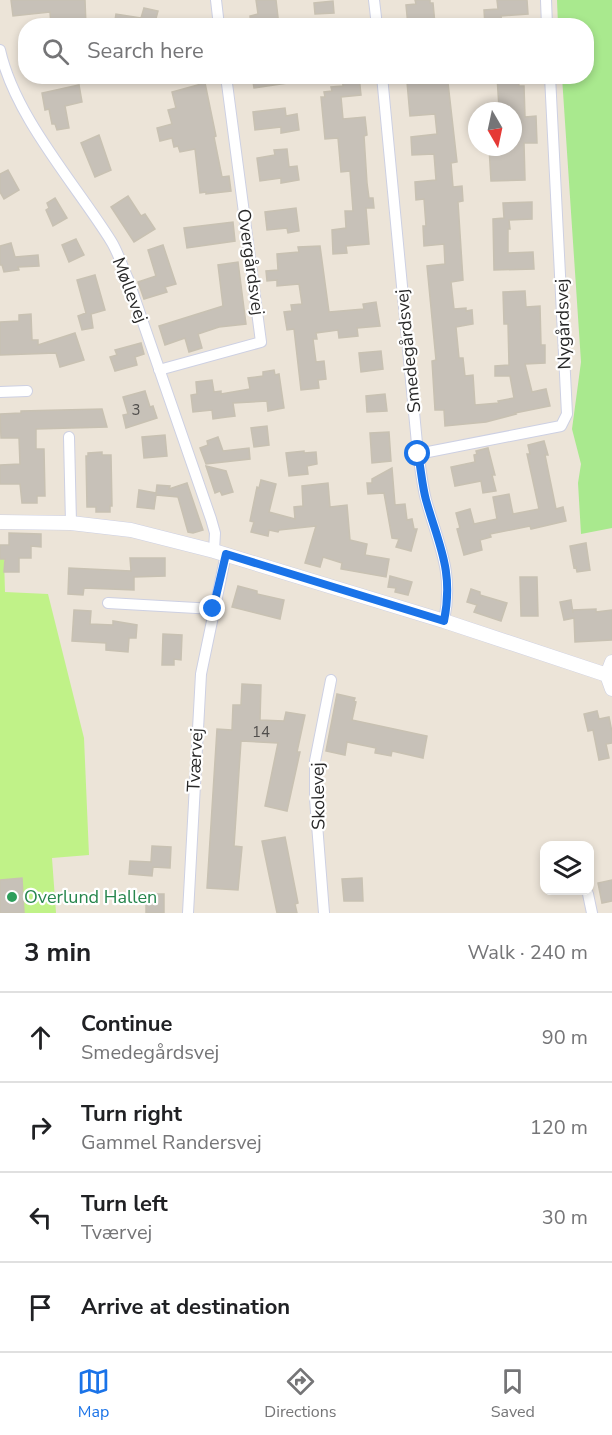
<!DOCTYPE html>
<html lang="en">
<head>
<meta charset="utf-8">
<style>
	:root { --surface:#fff; --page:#f6f6f6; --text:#202124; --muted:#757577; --line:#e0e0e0; --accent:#1a73e8 }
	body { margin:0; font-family:"Nunito Sans",sans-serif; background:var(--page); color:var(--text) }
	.controls { position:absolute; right:18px; bottom:18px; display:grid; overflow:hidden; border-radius:12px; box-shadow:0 3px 9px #0003 }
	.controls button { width:54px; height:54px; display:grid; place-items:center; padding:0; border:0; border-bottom:2px solid var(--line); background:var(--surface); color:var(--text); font:30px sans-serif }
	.compass { position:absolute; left:468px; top:102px; width:54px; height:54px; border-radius:50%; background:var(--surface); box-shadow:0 3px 9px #0003; rotate:171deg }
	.stop { position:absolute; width:18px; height:18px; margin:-14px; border:4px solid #1a73e8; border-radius:50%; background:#fff }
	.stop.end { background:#1a73e8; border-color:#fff; box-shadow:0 2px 6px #0008 }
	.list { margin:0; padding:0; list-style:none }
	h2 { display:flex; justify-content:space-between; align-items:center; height:78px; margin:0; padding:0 24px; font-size:26px }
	h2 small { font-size:20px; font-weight:400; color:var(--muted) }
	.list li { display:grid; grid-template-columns:39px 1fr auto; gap:18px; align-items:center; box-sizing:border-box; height:90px; padding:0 24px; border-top:2px solid var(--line) }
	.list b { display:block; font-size:22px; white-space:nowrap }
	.list p { margin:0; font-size:20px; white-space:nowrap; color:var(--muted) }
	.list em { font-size:20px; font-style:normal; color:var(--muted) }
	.icon { flex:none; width:33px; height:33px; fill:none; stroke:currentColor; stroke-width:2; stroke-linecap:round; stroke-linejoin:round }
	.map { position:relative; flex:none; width:612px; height:913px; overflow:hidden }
	.search { position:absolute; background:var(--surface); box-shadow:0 3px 9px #0003; left:18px; right:18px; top:18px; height:66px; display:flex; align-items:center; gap:15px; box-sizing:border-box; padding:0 21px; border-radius:24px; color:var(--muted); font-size:22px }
	.sheet { height:438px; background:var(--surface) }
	nav { display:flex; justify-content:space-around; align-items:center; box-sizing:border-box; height:84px; border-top:2px solid var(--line); background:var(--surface); font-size:16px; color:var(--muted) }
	nav a { display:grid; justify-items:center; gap:3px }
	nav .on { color:var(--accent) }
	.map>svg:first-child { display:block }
	.green { fill:#a9e98e }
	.pitch { fill:#c0f288 }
	.building { fill:#c7c1b8; stroke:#c8c1b2; stroke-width:1.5 }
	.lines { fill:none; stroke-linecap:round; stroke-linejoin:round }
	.minor-casing { stroke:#cdd0e3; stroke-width:12 }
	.tertiary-casing { stroke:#cdd0e3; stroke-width:15 }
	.minor { stroke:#fff; stroke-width:10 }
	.tertiary { stroke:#fff; stroke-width:14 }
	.route { stroke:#1a73e8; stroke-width:8 }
	.leisure-dot { fill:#2e9e5b; stroke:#fff; stroke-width:2 }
	.labels { text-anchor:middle; stroke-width:4.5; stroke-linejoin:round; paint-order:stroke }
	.number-label { font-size:15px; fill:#504e4c }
	.street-label { font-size:18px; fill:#282828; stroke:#fff }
	.leisure-label { font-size:18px; fill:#27864d; stroke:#fff; text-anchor:start }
</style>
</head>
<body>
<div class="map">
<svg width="612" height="913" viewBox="0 0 612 913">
	<rect width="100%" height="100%" fill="#ece4d8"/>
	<path class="green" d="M557,0h55v528l-31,6 -3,-51 3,-19 -9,-35 9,-67 -19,-285 24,-1v-50l-28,-1z"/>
	<path class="pitch" d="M0,558h4l1,34 43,2 36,144 5,117 -37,3 4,55h-56z"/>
	<path class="building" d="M11,0h74l1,26h-35l-1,-14 -37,4z
		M256,0h20l3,26h-28l-1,-10 8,-2z
		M415,0h15v3h3l2,21 -27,2 -2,-21 10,-1z
		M497,0h30l1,14 -27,2 1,8 -17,2 -1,-16 14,-1z
		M333,1l1,12 -19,1 -1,-11z
		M144,8l14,3 -3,11h-5l-1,4h-35l2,-12 25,4z
		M252,76h34l1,7 -33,5z
		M342,76h17l2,19 -20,2 2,22 22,-2 2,18 -3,1 3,47 2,15h4l1,10h-8l3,36 -23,2 1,7 -14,1 -1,-24 14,-2 -1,-17h8l-3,-40 -9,1 -3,-34 -13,1 -4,-42h4l-1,-5 8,-1 -1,-4 12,-1z
		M497,76h21l1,10h5l1,31 11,-1 1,27h-13l1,37 -34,1 -2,-34h24v-36h-6v-3h-8z
		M419,81v3l29,-1 9,79 -6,1 2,24 9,-1 1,15 -5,1 5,78 -12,2 3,27 12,-1v3l6,-1 1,14 -17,3 3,31h4l2,18 8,-1 2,30 24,-2 -1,-2 16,-3 -4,-22h-15v-10l14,-1 -1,-41h-4l-1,-32 22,-1 1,16 14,-1 1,39h4v18l-20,1 7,28 14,-3 4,17 -35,7 1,1 -30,8 -41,4 -1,-16h-9l-3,-49 4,-1 -9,-94 18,-2 -1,-20 -20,2 -1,-20h3l-2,-27 -8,1 -1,-18 21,-2 -2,-26 -22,1 -1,-18 26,-3 -2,-20 -25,2 -3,-34z
		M205,83l11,53 -2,1 8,40 7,-1 2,15 -25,3v-2l-6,1 -5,-44 -15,3 -2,-6 -4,1 -2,-9 -12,3 -3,-13 15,-4 -4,-14 8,-2 -4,-16z
		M79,85l3,17 -17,4 4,22 -12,2 -2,-6h-3l-3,-15 -4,1 -3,-17z
		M285,108l1,8 11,-2 2,16 -18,3v-6l-26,3 -2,-18z
		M99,135l12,35 -16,7 -14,-34z
		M287,149l2,18 8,-1 2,14 -18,3v-5l-21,3 -3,-23 18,-3 -1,-5z
		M8,170l11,20 -15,9 -4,-7v-18z
		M128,196l13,20 4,-2 10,15 -21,13 -23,-35z
		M55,198l12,20 -14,8 -7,-16 3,-2 -2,-5z
		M532,202v17l-23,1 1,9h-2v24l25,-1 1,17 -40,1 -1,-51 11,-1 -1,-15z
		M296,208l3,23 -11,2 -1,-5 -20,2 -2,-18z
		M233,222l2,19 -48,7 -3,-20z
		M76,239l8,16 -15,7 -7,-17z
		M11,243l4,14 23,-2 1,11 -21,1 1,3 -15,2 -2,-7h-2v-19z
		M163,245l13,39 -11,3 2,5 -23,7 -6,-17 18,-6 -8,-26z
		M320,246l9,66 35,-3 -1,-5 13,-2 4,24 -23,2 1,8 -19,2 -1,-8 -22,3 1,6h-4l3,23 8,-1 2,18 -8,1 1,8 -18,2 -7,-61 -7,1 -3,-18 8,-1 -1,-6 11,-1 -3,-20 -22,2v-6l-10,1 -1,-10 12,-1 -1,-16 22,-2 -1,-5z
		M238,262l8,62 -27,3 -21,7 4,14 -13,4 -4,-14 -20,7 -6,-19 64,-20 -5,-41z
		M95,275l10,35 -14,4 2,14 -11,2 -4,-14 8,-3 -9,-33z
		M31,314l1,26h6v5l37,-12 9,27 -24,7 -4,-14 -56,2v-33l19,-1v-6z
		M141,343l3,11 -9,3 2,8 -22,6 -5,-14 7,-2 -2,-5z
		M381,351l2,18 -22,3 -2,-19z
		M274,370l1,5 4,-1 5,34 -16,3 -1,-10 -34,2 2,13 -8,1 -14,2 -1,-9 -19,2 -2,-17 6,-1 -1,-12 16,-2 2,12 7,-1v3l29,-5 -2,-11 15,-2v-4z
		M145,391l5,16 3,-1 4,12 -31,10 -3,-13 5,-1 -5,-17z
		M385,394l2,17 -20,1 -1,-16z
		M102,409l5,18 -71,2v20h8l1,47h-8v7h-15l-2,-19h-20v-19l20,-1 -1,-26h-18l-1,-24 21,-1v-2z
		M267,426l2,19 -15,2 -3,-19z
		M389,432l2,29 -19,2 -2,-30z
		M165,435l2,21 -23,2 -2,-21z
		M218,437l5,14 26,-3 1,11 -44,5 -6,-16 8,-3 -1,-4z
		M544,441l4,14h-3l11,54 7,-2 3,14 -35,8 -1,-3 -40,8 1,3 -11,3 2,10 -18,5 -7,-26 3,-1 -4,-15 14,-4 4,15 23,-5 -4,-22 16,-3 4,20 26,-5 -12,-55h3l-2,-9z
		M488,448l7,27h-3l4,16 -13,2 -2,-12 -26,5 -4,-19 24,-5 -1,-7 3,-1 -1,-3z
		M304,451v2l12,-1 1,12 -10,2 1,8 -19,2 -3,-23z
		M102,452v3h9l1,51h-2v6h-14v-5h-9l-1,-51h2v-3z
		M206,466l20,5 7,21 -11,3 -2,-4 -5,2z
		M392,468l3,37 10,-1 2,16 5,-1 2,10h3l-6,22 -15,-4 3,-8 -7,-1 -8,-45 -16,1 -1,-11h5v-4z
		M261,480l15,4 -7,28 26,7 -1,-12 9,-1 -1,-20 26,-3 2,24 17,-2 3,35 17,4 -2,11 24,4 -3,18 -45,-8 1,-6 -19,-6 -3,10 -15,-4 11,-37 -37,4 -1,2 -9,-2 -1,6 -17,-4 3,-10 -4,-1 7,-34 2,1z
		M187,483l16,47 -10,3 -5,-1 -10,-35 -22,-2 -2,14 -17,-2 2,-17 17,3 1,-8 13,1 -1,3z
		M9,533l32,1v13l-10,-1v12h-12v14h-15l1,-13h-5v-14h9z
		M586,543l4,27 -13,2 -1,-5 -2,1 -4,-22z
		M130,558h35v18l-31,1v13l-50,-2 -1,7 -15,-1 1,-26 62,3z
		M390,576l22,6 -4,13 -13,-3 1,-4 -8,-1z
		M520,577h17l1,39h-17z
		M238,586l19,5v3l27,6 -4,19 -48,-12z
		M471,589l9,3v3l27,8 -6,18 -27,-9 3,-7 -10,-3z
		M571,600l2,13v-3l23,-1v3l16,-2v30l-37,2 -1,-24 -10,2 -4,-18z
		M74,610l17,1 -1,13 23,1v-4l24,4 -1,13h-7l-1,14 -22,-2v-7l-34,-2z
		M163,634l19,1 -1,25 -7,-1v6h-12z
		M242,684l19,1 -1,35 24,1 2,-9 19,3 -8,37h3l-13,59 -22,-5 13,-63 -37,-2 -7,105 8,1 -4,43 -31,-2 10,-159 15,1 1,-25h8z
		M337,694l18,4 -1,3 2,1 -4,18 75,16 -4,22 -31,-7 -1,5 -16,-3 1,-5 -29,-6 -2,13 -19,-4z
		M597,711l2,8 10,-2 3,15v11l-6,1 3,14 -10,2 -6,-30 -5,1 -4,-17z
		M285,837l13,66 -3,1 2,9h-20l-15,-72z
		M152,846l19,1 -1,21 -17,-1 -1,9 -23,-2 1,-13 21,1z
		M22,878l2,35h-24v-33z
		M362,878l1,23h-19l-2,-22z
		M612,880v21l-10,2 -4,-20z
		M146,894h18v19h-18z"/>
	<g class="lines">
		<g class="minor-casing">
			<path id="minor" d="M216,0l3,26
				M374,0l3,26
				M546,0l1,26
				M0,50c15,67 74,132 111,191 7,11 11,25 17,38l83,240 4,14 -1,18
				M382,76l36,378c3,15 4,31 8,46 13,46 28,72 18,121
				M159,370l102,-28 -35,-266
				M0,392l27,-1
				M69,437l2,86
				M418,454l143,-28 6,-12 -17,-338
				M108,603l106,6
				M588,894l4,19
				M188,913l13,-239 25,-120
				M324,913l-9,-114v-38l16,-81"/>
		</g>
		<g class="tertiary-casing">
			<path id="tertiary" d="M0,522l71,1 60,7 83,21 230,70 163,54
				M612,662l-5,13 5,14"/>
		</g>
		<use href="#minor" class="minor"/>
		<use href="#tertiary" class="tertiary"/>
	</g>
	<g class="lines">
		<path class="route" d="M213,609l13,-55 218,67c10,-50 -5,-75 -18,-121 -4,-15 -5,-31 -8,-46"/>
	</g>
	<circle class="leisure-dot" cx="12" cy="897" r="6"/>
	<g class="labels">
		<g class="number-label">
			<text x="136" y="415">3</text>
			<text x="261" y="737">14</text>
		</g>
		<g class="street-label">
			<text transform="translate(251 262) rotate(82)" y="6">Overgårdsvej</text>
			<text transform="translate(130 290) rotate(69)" y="6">Møllevej</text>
			<text transform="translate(563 324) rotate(-92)" y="6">Nygårdsvej</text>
			<text transform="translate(408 351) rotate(-96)" y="6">Smedegårdsvej</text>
			<text transform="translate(195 760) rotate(-87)" y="6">Tværvej</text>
			<text transform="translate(318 796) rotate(-91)" y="6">Skolevej</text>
		</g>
		<g class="leisure-label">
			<text x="24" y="903">Overlund Hallen</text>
		</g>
	</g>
</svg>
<div class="controls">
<button><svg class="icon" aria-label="layers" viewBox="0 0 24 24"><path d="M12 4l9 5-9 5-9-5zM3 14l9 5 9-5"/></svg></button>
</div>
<svg class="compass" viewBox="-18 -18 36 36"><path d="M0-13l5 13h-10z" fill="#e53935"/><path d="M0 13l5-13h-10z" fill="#757577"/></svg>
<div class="stop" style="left:418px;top:454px"></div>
<div class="stop end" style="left:213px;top:609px"></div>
<div class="search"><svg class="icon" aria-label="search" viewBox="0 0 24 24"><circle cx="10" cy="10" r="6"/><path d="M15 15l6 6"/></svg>Search here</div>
</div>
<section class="sheet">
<h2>3 min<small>Walk · 240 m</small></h2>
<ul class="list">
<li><svg class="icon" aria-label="ahead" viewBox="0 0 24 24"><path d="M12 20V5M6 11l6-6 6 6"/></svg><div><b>Continue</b><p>Smedegårdsvej</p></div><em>90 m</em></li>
<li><svg class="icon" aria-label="right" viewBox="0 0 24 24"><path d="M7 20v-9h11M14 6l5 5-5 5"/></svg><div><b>Turn right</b><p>Gammel Randersvej</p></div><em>120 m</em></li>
<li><svg class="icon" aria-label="left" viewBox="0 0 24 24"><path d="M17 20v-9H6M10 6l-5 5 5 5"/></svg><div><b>Turn left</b><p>Tværvej</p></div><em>30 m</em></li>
<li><svg class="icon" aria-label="arrive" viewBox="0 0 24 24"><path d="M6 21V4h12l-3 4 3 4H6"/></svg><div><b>Arrive at destination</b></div></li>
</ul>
</section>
<nav>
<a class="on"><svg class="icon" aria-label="map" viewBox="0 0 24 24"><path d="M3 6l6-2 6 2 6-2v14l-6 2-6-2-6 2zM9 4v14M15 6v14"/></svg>Map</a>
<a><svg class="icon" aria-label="directions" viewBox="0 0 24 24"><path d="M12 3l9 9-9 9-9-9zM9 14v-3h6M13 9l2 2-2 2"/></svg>Directions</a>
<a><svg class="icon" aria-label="saved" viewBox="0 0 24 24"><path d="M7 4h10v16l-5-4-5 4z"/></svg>Saved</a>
</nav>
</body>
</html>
